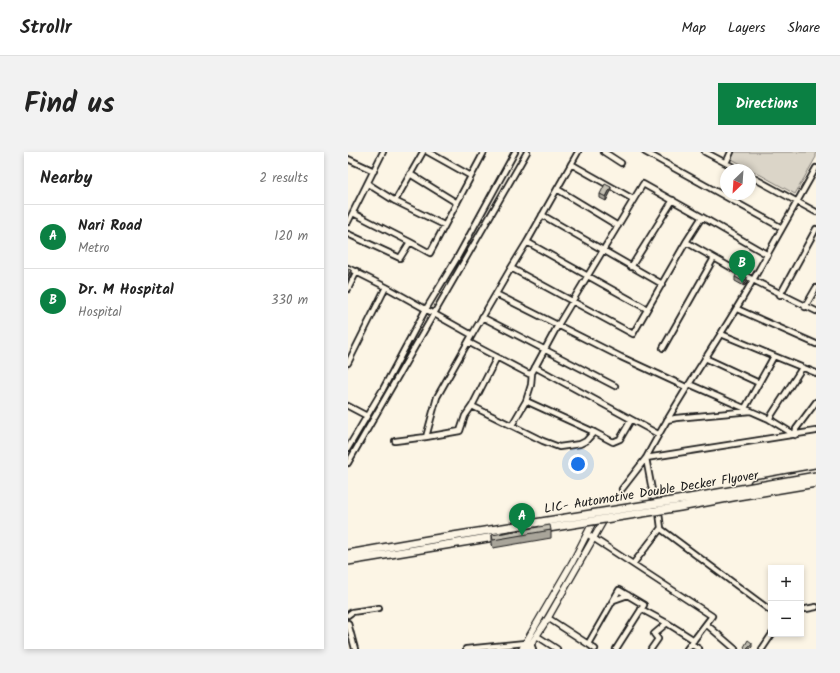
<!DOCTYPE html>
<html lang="en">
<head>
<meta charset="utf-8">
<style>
	:root { --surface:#fff; --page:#f2f2f2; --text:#222; --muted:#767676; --line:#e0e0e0; --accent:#0b8043 }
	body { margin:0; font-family:Kalam,sans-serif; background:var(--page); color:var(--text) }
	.controls { position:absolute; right:12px; bottom:12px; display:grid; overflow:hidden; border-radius:0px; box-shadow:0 2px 6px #0003 }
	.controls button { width:36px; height:36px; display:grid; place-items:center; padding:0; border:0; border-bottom:1px solid var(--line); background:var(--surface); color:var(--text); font:20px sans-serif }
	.compass { position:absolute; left:372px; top:12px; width:36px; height:36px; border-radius:50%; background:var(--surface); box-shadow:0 2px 6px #0003; rotate:205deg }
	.you { position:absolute; left:230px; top:312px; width:14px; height:14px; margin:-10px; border:3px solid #fff; border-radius:50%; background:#1a73e8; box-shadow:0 0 0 6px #1a73e833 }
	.badge { display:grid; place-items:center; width:26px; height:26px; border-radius:50%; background:var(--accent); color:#fff; font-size:13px; font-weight:700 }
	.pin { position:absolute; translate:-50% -33px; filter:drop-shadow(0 1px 2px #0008) }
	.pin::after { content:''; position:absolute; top:21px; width:14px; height:12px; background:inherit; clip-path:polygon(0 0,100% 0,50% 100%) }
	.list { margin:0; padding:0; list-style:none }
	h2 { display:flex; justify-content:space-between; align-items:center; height:52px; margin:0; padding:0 16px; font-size:17px }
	h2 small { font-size:13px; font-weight:400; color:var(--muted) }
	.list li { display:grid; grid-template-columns:26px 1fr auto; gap:12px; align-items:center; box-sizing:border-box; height:64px; padding:0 16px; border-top:1px solid var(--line) }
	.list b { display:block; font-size:15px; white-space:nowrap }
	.list p { margin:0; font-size:13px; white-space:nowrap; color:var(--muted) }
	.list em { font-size:13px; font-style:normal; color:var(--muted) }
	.map { position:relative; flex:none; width:468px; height:497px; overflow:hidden; border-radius:0px }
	header { display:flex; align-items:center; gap:24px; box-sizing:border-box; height:56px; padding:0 20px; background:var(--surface); border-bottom:1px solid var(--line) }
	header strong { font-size:19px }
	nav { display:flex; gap:22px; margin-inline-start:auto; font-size:14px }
	.intro { display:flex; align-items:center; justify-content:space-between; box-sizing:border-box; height:96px; padding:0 24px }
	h1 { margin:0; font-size:28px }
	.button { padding:10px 18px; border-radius:0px; background:var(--accent); color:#fff; font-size:14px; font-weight:700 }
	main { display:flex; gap:24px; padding:0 24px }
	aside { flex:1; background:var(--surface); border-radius:0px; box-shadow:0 2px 6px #0003 }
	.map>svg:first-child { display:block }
	.grass { fill:#dbd5c8; stroke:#7c7872 }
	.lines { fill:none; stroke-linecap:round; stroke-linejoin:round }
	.minor-casing { stroke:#1c1c1c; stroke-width:8 }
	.tertiary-casing { stroke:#1c1c1c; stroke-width:8 }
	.secondary-casing { stroke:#1c1c1c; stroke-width:9 }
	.path { stroke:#1c1c1c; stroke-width:1; stroke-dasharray:3 3; stroke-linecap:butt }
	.minor { stroke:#fcf5e5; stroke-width:4.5 }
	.tertiary { stroke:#fcf5e5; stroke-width:5.5 }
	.secondary { stroke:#fcf5e5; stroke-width:6 }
	.rail { stroke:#1c1c1c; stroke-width:1.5 }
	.primary-bridge-casing { stroke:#1c1c1c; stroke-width:10; stroke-linecap:butt }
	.primary-bridge { stroke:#fcf5e5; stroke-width:7 }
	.wall { fill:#a9a59a; stroke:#1c1c1c }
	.shaded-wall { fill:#89867d; stroke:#1c1c1c }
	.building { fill:#c4c0b3; stroke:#1c1c1c }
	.labels { text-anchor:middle; stroke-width:3; stroke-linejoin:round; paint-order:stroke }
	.street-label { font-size:13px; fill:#1c1c1c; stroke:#fcf5e5 }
</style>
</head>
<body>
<header>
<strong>Strollr</strong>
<nav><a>Map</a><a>Layers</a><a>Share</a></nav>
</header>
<div class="intro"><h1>Find us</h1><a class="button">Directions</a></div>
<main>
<aside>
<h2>Nearby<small>2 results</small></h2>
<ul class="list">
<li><span class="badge">A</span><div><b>Nari Road</b><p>Metro</p></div><em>120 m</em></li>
<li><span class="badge">B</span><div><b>Dr. M Hospital</b><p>Hospital</p></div><em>330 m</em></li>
</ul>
</aside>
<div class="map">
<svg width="468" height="497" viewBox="0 0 468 497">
	<rect width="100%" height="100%" fill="#fcf5e5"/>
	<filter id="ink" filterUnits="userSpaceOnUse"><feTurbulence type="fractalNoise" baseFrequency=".025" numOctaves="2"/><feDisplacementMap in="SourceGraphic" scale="8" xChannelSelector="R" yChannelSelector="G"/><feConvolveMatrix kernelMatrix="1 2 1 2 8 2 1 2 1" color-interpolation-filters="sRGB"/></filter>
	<g filter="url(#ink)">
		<path class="grass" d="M385,0h83v5l-21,37 -65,-36z"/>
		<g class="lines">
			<g class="minor-casing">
				<path id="minor" d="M75,0l-28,49 49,24
					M80,0l43,24
					M256,0l17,11
					M297,0l137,76
					M357,0l34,18
					M0,7l26,12
					M378,11l5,-11
					M223,12l62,35
					M468,16l-63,112 63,31
					M62,22l47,29
					M402,24l66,36
					M20,32l27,17
					M209,37l61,37
					M5,61l57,29
					M194,63l120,69
					M354,65l66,38
					M0,70l35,-70
					M0,82l52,24 10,-16 20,11 54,-101
					M179,90l51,-90
					M283,115l42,-67
					M0,116l38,19 86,48 -35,62 -11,40 -31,4
					M163,116l16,-26 120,67
					M0,137l9,-18
					M148,142l125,63 65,30
					M432,143l36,-66
					M457,155l11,-19
					M389,157l79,35
					M134,165l133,69
					M373,182l53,22 -29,52
					M124,183l39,-67 122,66 53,-92
					M120,190l61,32 3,-1 26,-48 85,-141 59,33 -16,25 67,38c-34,61 -75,116 -107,178l170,-27
					M315,196l51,-90
					M426,204l42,17
					M149,205l-25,49 71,35 16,6 21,-3 6,-3 8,-9 -68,-31 5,-16 1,-12
					M357,206l54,25
					M0,211l38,-76
					M187,215l123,67
					M341,232l80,35 26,16 1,-6 20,-27
					M0,254l19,10
					M421,267l33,-51
					M319,268l9,-2 75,-7
					M164,273l14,-24
					M246,280l19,10 7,-3 11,-19
					M78,285l34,-6 5,-15 7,-10
					M0,296l35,-59 43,-80 31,-51 58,-106
					M0,311l179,-311
					M274,337l24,-31
					M313,377l110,82
					M239,382l125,82 -25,33
					M285,412l28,-36 -2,-15 -5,-12 -8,-43
					M266,448l14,-5
					M293,457l26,14
					M458,457l10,-2
					M0,463l4,-3 27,-4
					M200,466l40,26
					M0,471l7,26
					M358,472l29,25
					M189,484l20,13
					M343,492l8,5
					M118,497l59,-6 6,1 2,5
					M247,497l-7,-5 31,-54 25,15 -28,44
					M303,497l7,-10 -4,-5 13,-11 27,17
					M414,497l10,-15"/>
			</g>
			<g class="tertiary-casing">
				<path id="tertiary" d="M174,497l51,-88 22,-43
					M180,497l20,-31 57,-100"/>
			</g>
			<g class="secondary-casing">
				<path id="secondary" d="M406,331l62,-11"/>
			</g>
			<path class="path" d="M142,392h3"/>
			<use href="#minor" class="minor"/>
			<use href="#tertiary" class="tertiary"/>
			<use href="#secondary" class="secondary"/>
			<path class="rail" d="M192,376l96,-15 180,-32
				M148,380l49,-8
				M0,408l155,-26"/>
			<g class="primary-bridge-casing">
				<path id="primary-bridge" d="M194,377l138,-22 58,-11 78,-13
					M0,402l80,-14 250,-40 138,-24
					M0,409l152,-25"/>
			</g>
			<use href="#primary-bridge" class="primary-bridge"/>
		</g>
		<path class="wall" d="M263,39l-5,10 -6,-3v-4z
			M387,125l12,4 -3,5 -9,-5z
			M203,378v8l-58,10 -1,-5v-8z"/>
		<path class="shaded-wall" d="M263,35v4l-5,10v-4z
			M3,118v4l-3,6v-4z
			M399,125v4l-3,5v-4z
			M404,491v4l-2,2h-3z"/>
		<path class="building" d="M257,32l6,3 -5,10 -6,-3z
			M0,117l3,1 -3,6z
			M390,120l9,5 -3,5 -9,-5z
			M202,373l1,5 -58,10 -1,-5z
			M400,488l4,3 -5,6h-1l-2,-2z"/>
	</g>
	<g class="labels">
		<g class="street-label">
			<text transform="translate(303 339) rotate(-9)" y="5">LIC- Automotive Double Decker Flyover</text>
		</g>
	</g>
</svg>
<div class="controls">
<button>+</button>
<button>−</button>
</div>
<svg class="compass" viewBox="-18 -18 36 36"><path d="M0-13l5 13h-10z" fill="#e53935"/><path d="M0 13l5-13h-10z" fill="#767676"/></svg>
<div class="you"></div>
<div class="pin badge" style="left:174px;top:384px">A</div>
<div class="pin badge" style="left:394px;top:131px">B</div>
</div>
</main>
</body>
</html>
